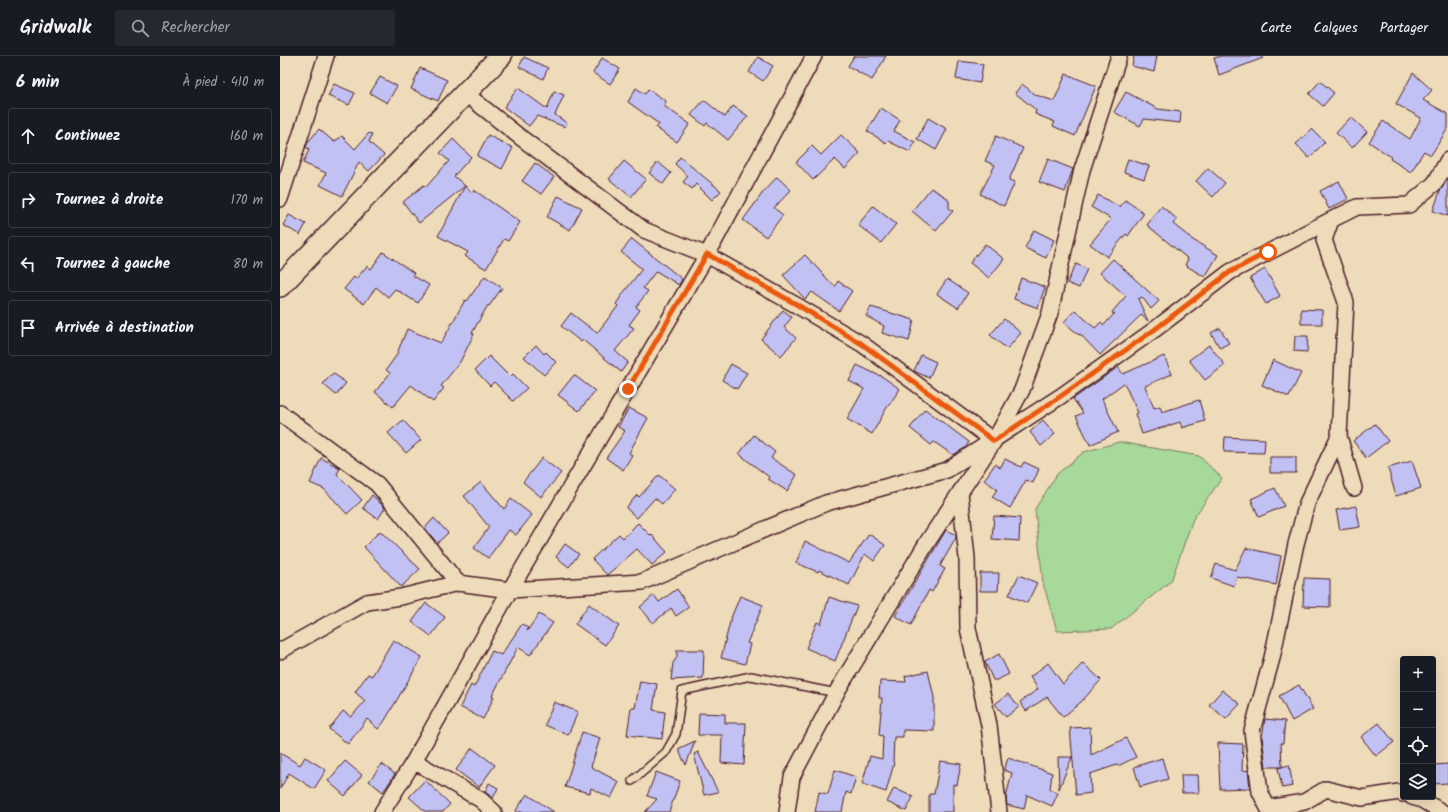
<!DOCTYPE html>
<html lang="fr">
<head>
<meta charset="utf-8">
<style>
	:root { --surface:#171b24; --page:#242831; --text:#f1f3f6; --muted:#9ea1a6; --line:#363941 }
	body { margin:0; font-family:Kalam,sans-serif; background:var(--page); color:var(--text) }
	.controls { position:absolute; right:12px; bottom:12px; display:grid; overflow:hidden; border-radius:4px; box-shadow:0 4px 16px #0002 }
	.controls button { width:36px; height:36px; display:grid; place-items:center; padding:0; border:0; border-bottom:1px solid var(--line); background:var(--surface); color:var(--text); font:20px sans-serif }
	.stop { position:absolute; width:12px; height:12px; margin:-9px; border:3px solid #ea580c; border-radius:50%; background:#fff }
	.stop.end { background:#ea580c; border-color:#fff; box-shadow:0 1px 4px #0008 }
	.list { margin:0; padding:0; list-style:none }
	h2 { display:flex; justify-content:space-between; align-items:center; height:52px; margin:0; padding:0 16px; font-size:17px }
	h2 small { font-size:13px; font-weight:400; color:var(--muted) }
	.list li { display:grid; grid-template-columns:26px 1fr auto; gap:12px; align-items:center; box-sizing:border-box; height:56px; margin:0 8px 8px; padding:0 8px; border:1px solid var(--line); border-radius:4px }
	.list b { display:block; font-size:15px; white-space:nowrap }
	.list em { font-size:13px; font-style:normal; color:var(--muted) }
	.icon { flex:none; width:22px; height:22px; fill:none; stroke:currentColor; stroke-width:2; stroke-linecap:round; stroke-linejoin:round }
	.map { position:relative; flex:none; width:1168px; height:756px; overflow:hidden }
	header { display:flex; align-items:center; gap:24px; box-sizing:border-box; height:56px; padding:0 20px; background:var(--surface); border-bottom:1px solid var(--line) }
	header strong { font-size:19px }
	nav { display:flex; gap:22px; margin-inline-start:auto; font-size:14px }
	.search { width:280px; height:36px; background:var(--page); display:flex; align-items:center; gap:10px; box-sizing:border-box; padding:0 14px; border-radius:4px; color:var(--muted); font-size:15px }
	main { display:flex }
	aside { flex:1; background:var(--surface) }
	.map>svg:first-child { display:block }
	.green { fill:#a6d99a; stroke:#787c62 }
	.building { fill:#c2c1f3; stroke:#4a1f2b }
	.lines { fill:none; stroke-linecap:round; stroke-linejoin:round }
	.lane-casing { stroke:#4a1f2b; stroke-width:10 }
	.street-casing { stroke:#4a1f2b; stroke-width:18 }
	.secondary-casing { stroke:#4a1f2b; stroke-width:24 }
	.lane { stroke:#eedbb9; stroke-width:7 }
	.street { stroke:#eedbb9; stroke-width:15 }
	.secondary { stroke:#eedbb9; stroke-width:21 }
	.route { stroke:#ea580c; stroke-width:5 }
</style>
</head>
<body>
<header>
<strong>Gridwalk</strong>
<div class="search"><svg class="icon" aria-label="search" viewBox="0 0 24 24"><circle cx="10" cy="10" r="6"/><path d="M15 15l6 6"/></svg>Rechercher</div>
<nav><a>Carte</a><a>Calques</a><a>Partager</a></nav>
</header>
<main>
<aside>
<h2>6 min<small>À pied · 410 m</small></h2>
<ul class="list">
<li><svg class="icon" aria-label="ahead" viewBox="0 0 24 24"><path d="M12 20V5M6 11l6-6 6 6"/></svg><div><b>Continuez</b></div><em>160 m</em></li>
<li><svg class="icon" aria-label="right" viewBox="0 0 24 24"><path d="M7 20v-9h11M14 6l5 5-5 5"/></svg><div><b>Tournez à droite</b></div><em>170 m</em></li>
<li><svg class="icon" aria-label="left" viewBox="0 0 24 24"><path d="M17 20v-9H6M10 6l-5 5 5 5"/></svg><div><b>Tournez à gauche</b></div><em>80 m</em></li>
<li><svg class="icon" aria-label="arrive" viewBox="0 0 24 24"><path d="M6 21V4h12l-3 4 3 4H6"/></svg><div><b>Arrivée à destination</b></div></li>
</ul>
</aside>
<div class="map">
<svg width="1168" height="756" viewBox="0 0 1168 756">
	<rect width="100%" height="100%" fill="#eedbb9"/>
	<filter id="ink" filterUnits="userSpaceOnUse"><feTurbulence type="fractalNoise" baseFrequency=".025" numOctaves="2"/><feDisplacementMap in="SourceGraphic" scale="8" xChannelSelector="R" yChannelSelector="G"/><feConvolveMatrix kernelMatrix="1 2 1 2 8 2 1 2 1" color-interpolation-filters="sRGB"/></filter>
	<g filter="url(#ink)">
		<path class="green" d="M839,386l80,14 23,22 -29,41 -22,62 -60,48 -54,2 -14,-48 -8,-74 22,-35 27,-22z"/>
		<path class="building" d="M574,0h32l-14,24 -24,-14z
			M854,0h23l-3,16 -22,-6z
			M941,0h42v2l-44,17 -5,-17z
			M244,1l24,11 -5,11 -24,-12z
			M478,1l15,9 -10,15 -14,-9z
			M322,2l18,11 -10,15 -17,-11z
			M679,5l24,3 -3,19 -24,-4z
			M140,12l27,12 -9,21 -27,-12z
			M1133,17l19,17 -9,10 25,14v14l-17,27 -7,-4 -13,21 -21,-13 1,-2 -22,-15 14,-21 27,18 11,-21 -25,-14z
			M786,18l30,12 -21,50 -22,-10 2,-4 -20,-8 1,-4 -21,-17 7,-9 14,11 18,6z
			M100,21l17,9 -10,17 -17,-10z
			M1040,25l14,12 -11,13 -14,-12z
			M54,28l21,9 -6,12 -21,-9z
			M238,32l29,21 7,-18 10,4 -9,20 12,8 -2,4 -28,-11 -8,10 -25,-19z
			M356,32l9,6 3,-5 18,12 -2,5 26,18 -13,18 -21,-14 3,-4 -31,-22z
			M846,36l32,17 23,3 -1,11 -36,-4 -4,7 -26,-14z
			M424,44l21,17 8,-11 15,10 -20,24 -21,-17 -2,3 -14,-11z
			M601,52l19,12 -6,11 21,11 -5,10 -22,-11 -2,2 -19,-12z
			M1071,61l16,15 -15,16 -16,-15z
			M648,62l19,11 -11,21 -19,-11z
			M39,73l15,13 8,-6 13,13 14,-16 3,2 -3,7 15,13 -15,16 -10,-9 -17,34 -22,-11 6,-12 -23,-10 6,-13 -3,-3 2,-5z
			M1032,73l13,13 -16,16 -13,-14z
			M208,79l25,13 -11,21 -25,-13z
			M561,79l19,18 -15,16 -10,-10 -22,21 -17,-18 16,-16 9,9z
			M716,80l27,12 -14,32 6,2 -11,24 -24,-12 15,-29 -10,-4z
			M173,83l18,18 -17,19 19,17 1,-3 46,32 -12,19 -4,-2 -18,30 -21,-13 3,-4 -30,-16 27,-50 -46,37 -16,-21 21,-17 2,2 23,-26 -9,-8z
			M400,101l41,34 -9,9 -16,-16 -4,5 -9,-7 5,-6 -13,-12z
			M768,103l25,10 -8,23 -26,-10z
			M848,103l21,7 -5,13 -20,-7z
			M344,105l22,18 -15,18 -22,-18z
			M378,106l13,11 -8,11 -14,-11z
			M255,107l19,14 -13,17 -19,-13z
			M928,112l17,15 -12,14 -17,-16z
			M497,121l14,13 -17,18 9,7 -17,22 -23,-17 21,-29z
			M1168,122v38l-15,-5 7,-20z
			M1059,125l9,18 -19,10 -9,-18z
			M651,132l15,9 3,4v7l4,3 -17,20 -24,-20z
			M818,139l22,12 5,-7 19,13 -16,23 -2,-2 -19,23 -17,-13 21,-25 -20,-12z
			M278,140l24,12 -12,22 -23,-13z
			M593,150l23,18 -15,19 -23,-18z
			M881,150l16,13 -4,5 20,16 25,15 -13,22 -20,-12 3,-6 -41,-34z
			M9,159l17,9 -6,11 -17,-10z
			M754,174l20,10 -8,18 -21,-10z
			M352,183l50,40 -3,6 -23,-14 -13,17 5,3 -12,16 4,3 -11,15 5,3 -19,23 13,11 -7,10 -38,-32 -2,2 -20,-16 10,-13 26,20 21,-27 -2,-2 8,-12 18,-23 -21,-17z
			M705,188l19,15 -15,19 -19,-15z
			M103,196l31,21 -2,2 17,10 -11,18 -23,-14 -7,8 -12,-10 -12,17 -20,-15 10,-12 2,2 11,-13 4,3z
			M525,199l30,32 3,-6 14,10 -13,20 -27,-19 -7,7 -22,-24z
			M833,203l46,42 -8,8 -9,-12 -4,2 10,22 -7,-6 -41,40 -20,-21 -1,1 -15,-13 11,-12 20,18 6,-6 3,3 11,-12 -2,1 -1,-2 14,-16 -26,-23z
			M796,208l11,5 -8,19 -12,-5z
			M985,213l15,27 -14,8 -16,-26z
			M205,220l17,12 -13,18 -1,-1 -16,28 2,1 -14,28 -19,24 3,2 -11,14 -22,-17 -18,22 -18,-15 15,-19 -4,-3 10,-14 11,-27 34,14 24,-43 2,1z
			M741,222l24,9 -7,21 -24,-9z
			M667,223l21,14 -10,15 -21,-14z
			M591,251l43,13 -5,21 -27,-8 2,-7 -18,-10z
			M1021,253l21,1v14h-21z
			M503,254l9,7 -8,10 12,11 -15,18 -20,-17z
			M724,263l17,14 -14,16 -17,-14z
			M940,272l9,15 -9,5 -9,-15z
			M1015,280h13l-1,16 -13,-1z
			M256,289l8,9 2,-2 10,10 -12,13 -20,-18z
			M929,289l16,20 -20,15 -16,-20z
			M641,299l15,7 -7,16 -15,-7z
			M209,300l21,21 3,-3 14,14 -14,13 -19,-19 -4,4 -15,-16z
			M884,300l8,18 -27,12 9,22 6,-2 2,6 37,-12 6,21 -23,7 -2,-6 -38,12 -7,-20 3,-1 -14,-30 -22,16 16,33 -28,13 -14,-29 7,-3 -10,-14 45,-32 5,7z
			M993,304l28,13 -12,24 -27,-12z
			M451,308l16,9 -10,16 -15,-9z
			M577,309l23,11v-1l20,14 -14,20 -14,25 -25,-15 17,-30 -15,-8z
			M53,317l13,10 -10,12 -13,-11z
			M294,319l21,16 -16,20 -21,-16z
			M349,352l19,10 -19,35 3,2 -9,15 -17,-12 19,-27 -7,-4z
			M645,353l44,33 -4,6 -12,7 -19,-13 -3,3 -21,-17z
			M123,364l18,20 -15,13 -18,-20z
			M763,364l12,14 -14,12 -11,-14z
			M1095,368l13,17 -22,17 -13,-17z
			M474,379l21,17 -4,6 26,17 -10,16 -19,-12 1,-2 -30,-23z
			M945,381l40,2 -1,14 -40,-1z
			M990,401h26v16h-26z
			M41,402l19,10 -3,6 25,26 -15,14 -23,-25 -14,-6z
			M262,402l19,15 -20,24 -18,-15z
			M725,403l16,8 3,-5 15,7 -6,14 -7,-3 -16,28 -18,-11 5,-8 -13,-9 11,-16 5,4z
			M1132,405l9,27 -25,8 -8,-28z
			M379,419l16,14 -13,15 -7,-6 -18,20 -11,-10 11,-13 2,2z
			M201,426l23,27 7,-10 21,16 -16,20 -7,-5 -21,28 -14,-10 15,-21 -25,-31z
			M995,432l9,18 -25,11 -8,-18z
			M92,439l13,13 -7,11 -15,-11z
			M1076,450l4,21 -20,3 -4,-20z
			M714,460l26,2 -1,23 -27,-2z
			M154,462l14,15 -11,10 -12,-15z
			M358,467l12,12 1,-1 16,18 -15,13 -15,-16 -30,26 -15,-16 27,-25 4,4z
			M666,474l10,5v3l-16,28 5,3 -13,23 -3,-2 -18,35 -16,-9z
			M100,475l40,38 -19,18 -37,-40z
			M589,478l16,11 -11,16 -9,-7 -16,31 -30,-15 -1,2 -22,-9 9,-22 44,22z
			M285,488l14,10 -10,13 -13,-10z
			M966,492l35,8 -5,29 -39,-8 -3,9 -23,-8 5,-14 19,6z
			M700,517h19l-1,18h-18z
			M739,519l18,8 -10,20 -18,-8z
			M1024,522l26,1v28l-27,-1z
			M397,533l12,18 -13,9 -5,-8 -18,15 -13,-16 14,-12 5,7z
			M460,540l23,9 -16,38 3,1 -5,20 -24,-6 10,-40z
			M549,541l28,9 -22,55 -29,-13 11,-26 4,2z
			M146,547l19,14 -14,19 -19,-14z
			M309,548l30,22 -14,19 -30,-21z
			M259,558l14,9 -23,32 -12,-8 -26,49 2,1 -11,22 -23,-12 11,-22 3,2 18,-36 9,4 21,-31 6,4 -1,3z
			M113,584l29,17 -38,65 -6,7 -11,-10 -19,25 -19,-15 14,-18 8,6 14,-16 -10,-9 13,-18 4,2z
			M397,594h27l-1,28 -32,2 2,-17 4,-6z
			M719,598l10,20 -12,6h-4l-8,-18z
			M768,607l15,21 20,-21 18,17 -20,22 -18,15 -16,-20 -21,14 -6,-9 18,-13 -8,-12z
			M648,615l6,26v34l-31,-1v7h-9l-1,25 1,1 -8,29 -24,-8 8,-28 12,3 1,-23 -4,-1 3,-37h-3l1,-17 26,1 -1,-6z
			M360,625l17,3 -4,26 12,2 -3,27 -35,-4 4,-27h4z
			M1019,629l14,24 -21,12 -13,-25z
			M942,634l18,14 -14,15 -17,-14z
			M728,638l11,13 -13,10 -11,-13z
			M274,646l24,10 -10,23 -23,-10z
			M419,657l26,1v9h21l-2,42 -23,-2 1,-28h-24z
			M985,663l20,2 -2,22h-2l1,24h-16l-4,-30z
			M1099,667l15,19 -18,14 -15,-19z
			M810,671l1,28 35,-17 10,19 -18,9 -1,-1 -27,9 1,19 -15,2 -6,-67z
			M302,676l18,6 -9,29 28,15 -8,16 -20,-10 -1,5 -25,-6z
			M415,685l-9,24 -8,-16z
			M938,687l25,1 -1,27 6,-1 2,18 -30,1z
			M192,692l23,17 -16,22 -23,-17z
			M418,696l20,40 -14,3 -10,-41z
			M0,697l20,12 5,-8 21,13 -12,19 -25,-16 -9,16z
			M778,701h14l-13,32z
			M728,702l44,15 -2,16 8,4 -6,13 -25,-11 -3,14 -17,-4 -1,-8 6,-24 -8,-3z
			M882,702l6,21 -28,8 -6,-20z
			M65,705l17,14 -17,21 -17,-15z
			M660,705l21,3 -4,21 -4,-1v28h-24v-18h5z
			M102,708l13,10 -12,18 -14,-11z
			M1168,708v19l-15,1v-19z
			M1009,709l4,21 -11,2 -4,-20z
			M555,714l21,7 -5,17 -5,-2 -4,20h-27l4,-20 9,2z
			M376,716l24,9 -11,31h-24l12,-13 -10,-3z
			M901,719h17l1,18h-17z
			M145,724l25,24 -7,8h-17l-17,-15z
			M209,727l9,5 -5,10 -8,-6z
			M614,732l19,9 -7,14 -19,-9z
			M247,738l27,18h-39z"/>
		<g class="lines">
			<g class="lane-casing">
				<path id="lane" d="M352,725l34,-29 10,-18 6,-43 69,-15 86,17"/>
			</g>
			<g class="street-casing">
				<path id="street" d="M186,38l54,43 124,93 63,25 89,50 66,39 132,97
					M0,143l46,-143
					M0,357l97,71 81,99 52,7 132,-8 184,-79 121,-33 114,-74 93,-66 76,-58 101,-52
					M1059,380l-32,67 -11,41 -24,114 -20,73 8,61 8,16 36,-6 22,-13 36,9 37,-6 4,2
					M1074,432l-15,-52 7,-134 -22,-62 7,-20 26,-13 52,-2 26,-22 13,-23
					M680,436l7,66 1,70 21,97 10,87
					M0,595l87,-49 34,-5 57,-14
					M134,705l67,39 13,12
					M1132,741l10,3 20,12
					M102,756l32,-51 96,-171 197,-335 107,-199
					M507,756l5,-35 47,-89 89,-147 66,-100 28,-51 28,-77 32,-143 37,-114"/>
			</g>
			<g class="secondary-casing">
				<path id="secondary" d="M0,230l221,-230"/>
			</g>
			<use href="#lane" class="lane"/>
			<use href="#street" class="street"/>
			<use href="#secondary" class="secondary"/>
		</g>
	</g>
	<g class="lines" filter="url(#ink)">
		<path class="route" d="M348,333l79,-135 89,50 66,40 132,97 67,-45 93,-66 76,-58 38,-20"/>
	</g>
</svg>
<div class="controls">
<button>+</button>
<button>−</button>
<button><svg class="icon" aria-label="locate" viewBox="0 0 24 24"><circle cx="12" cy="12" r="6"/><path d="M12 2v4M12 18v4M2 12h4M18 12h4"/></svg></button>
<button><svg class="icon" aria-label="layers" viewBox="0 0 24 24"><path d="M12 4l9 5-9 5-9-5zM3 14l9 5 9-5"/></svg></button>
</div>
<div class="stop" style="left:988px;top:196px"></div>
<div class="stop end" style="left:348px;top:333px"></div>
</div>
</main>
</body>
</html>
